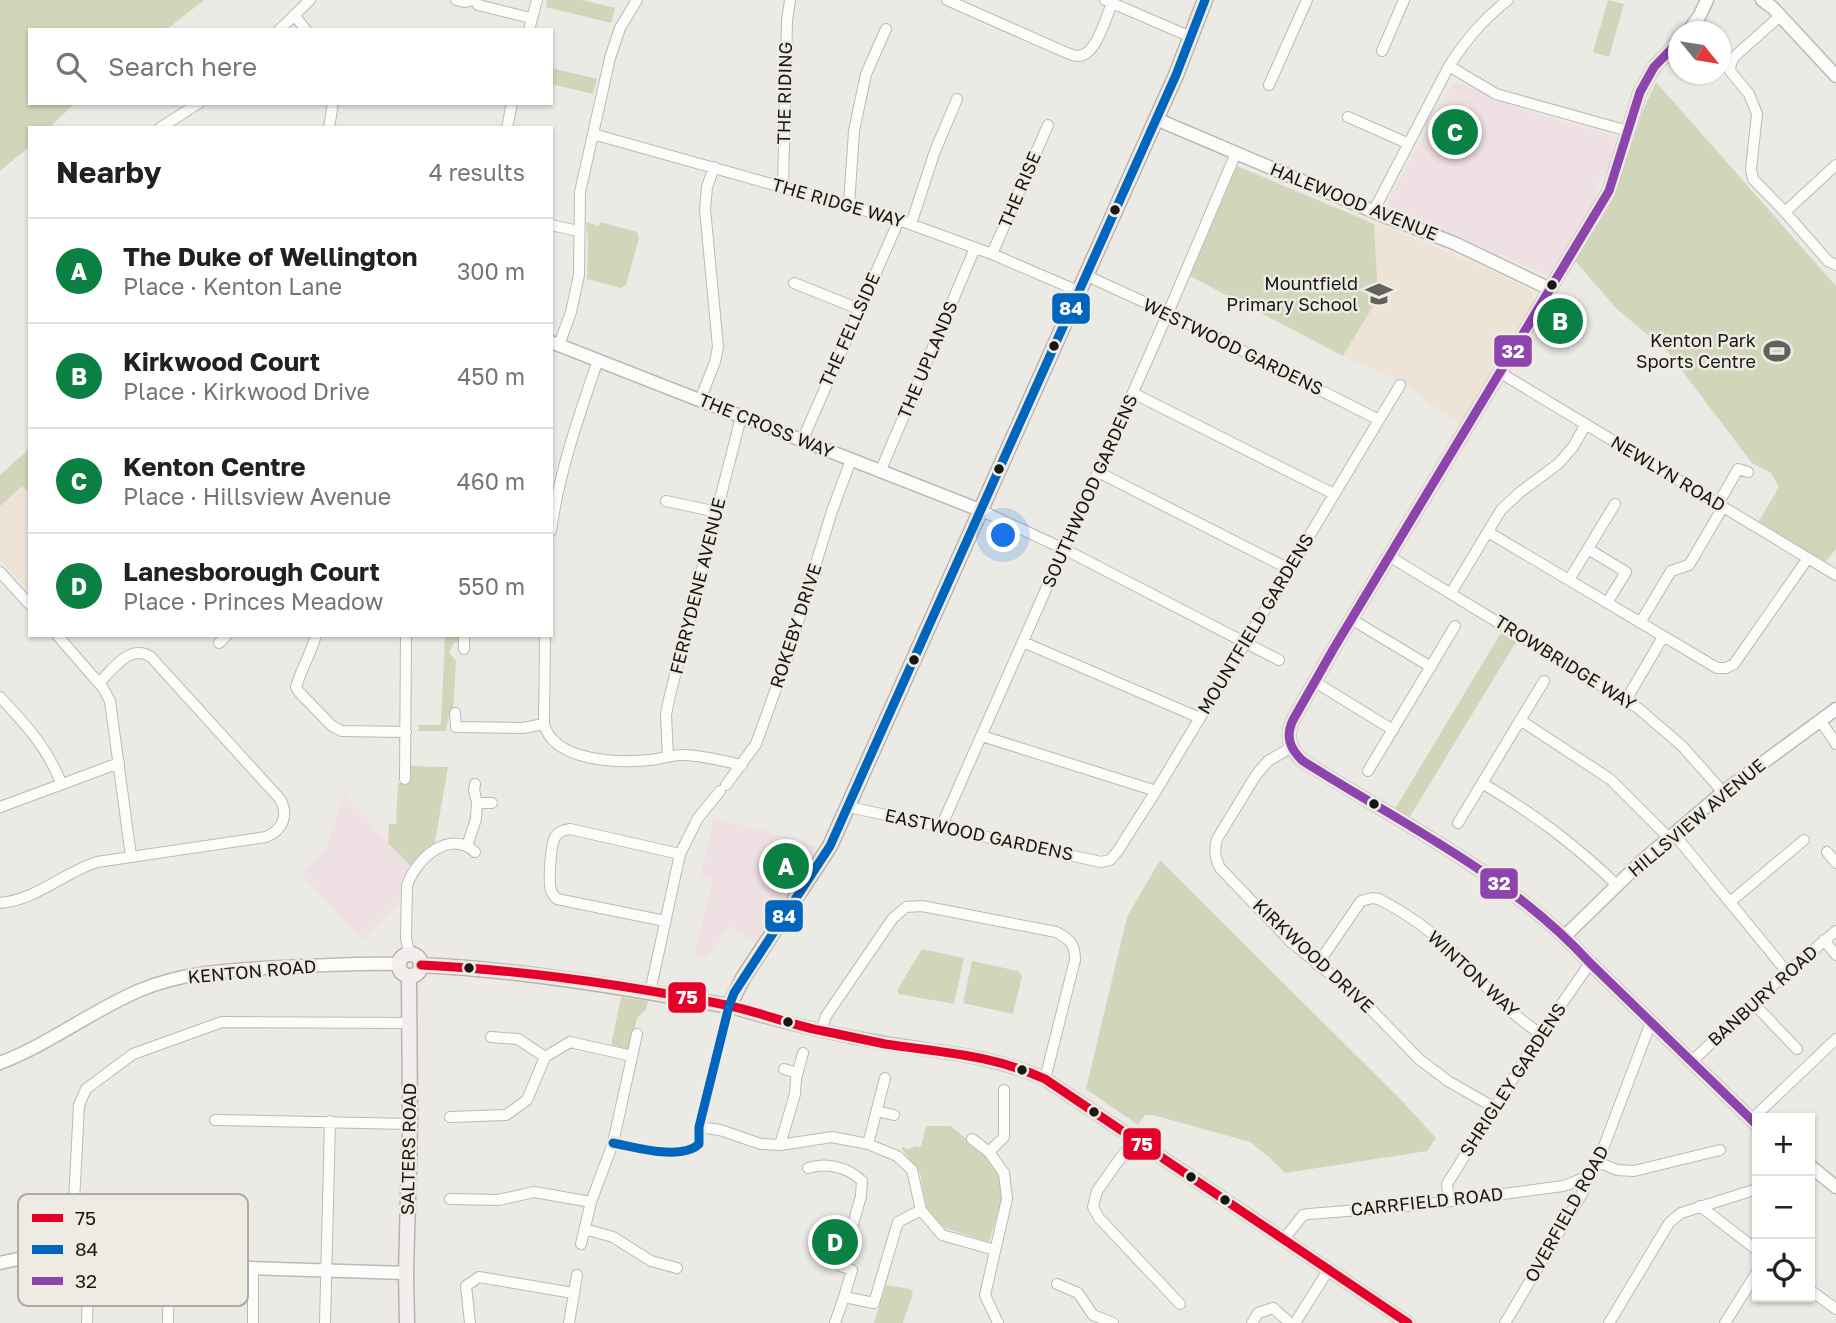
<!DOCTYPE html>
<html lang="en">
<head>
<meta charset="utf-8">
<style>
	:root { --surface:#fff; --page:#f2f2f2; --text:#202124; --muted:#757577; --line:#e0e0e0; --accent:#0b8043 }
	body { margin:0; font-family:"Golos Text",sans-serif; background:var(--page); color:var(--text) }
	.controls { position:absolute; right:21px; bottom:21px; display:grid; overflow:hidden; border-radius:0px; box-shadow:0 2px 5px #0004 }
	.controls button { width:63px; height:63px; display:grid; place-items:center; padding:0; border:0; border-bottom:2px solid var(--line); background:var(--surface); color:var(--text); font:35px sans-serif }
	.compass { position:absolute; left:1668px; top:21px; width:63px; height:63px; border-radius:50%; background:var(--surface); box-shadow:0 2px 5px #0004; rotate:120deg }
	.you { position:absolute; left:1004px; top:536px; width:24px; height:24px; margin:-18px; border:5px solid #fff; border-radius:50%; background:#1a73e8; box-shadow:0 0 0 10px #1a73e833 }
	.badge { display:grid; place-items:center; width:46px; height:46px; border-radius:50%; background:var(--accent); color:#fff; font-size:23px; font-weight:700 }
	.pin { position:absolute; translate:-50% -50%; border:4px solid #fff; box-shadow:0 2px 7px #0006 }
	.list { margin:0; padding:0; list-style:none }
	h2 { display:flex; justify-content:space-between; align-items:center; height:91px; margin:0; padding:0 28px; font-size:30px }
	h2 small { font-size:23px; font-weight:400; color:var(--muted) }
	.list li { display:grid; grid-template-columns:46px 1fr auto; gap:21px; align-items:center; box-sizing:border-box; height:105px; padding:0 28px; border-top:2px solid var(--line) }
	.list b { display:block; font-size:26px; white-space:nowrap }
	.list p { margin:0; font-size:23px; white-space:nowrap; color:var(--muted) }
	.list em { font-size:23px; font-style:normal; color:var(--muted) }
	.icon { flex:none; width:38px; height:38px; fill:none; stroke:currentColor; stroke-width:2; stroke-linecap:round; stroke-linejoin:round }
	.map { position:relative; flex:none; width:1836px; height:1323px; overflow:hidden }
	.search { position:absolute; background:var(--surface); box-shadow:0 2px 5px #0004; left:28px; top:28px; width:525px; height:77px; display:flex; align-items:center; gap:18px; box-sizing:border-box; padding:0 24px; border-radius:0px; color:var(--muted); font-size:26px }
	.panel { position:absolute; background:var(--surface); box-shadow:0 2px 5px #0004; left:28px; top:126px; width:525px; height:511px; border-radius:0px }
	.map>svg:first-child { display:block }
	.commercial { fill:#efe1e3 }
	.education { fill:#ede3d7 }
	.green { fill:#d1d6bb }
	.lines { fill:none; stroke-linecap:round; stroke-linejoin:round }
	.street-casing { stroke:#bbbab6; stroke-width:12 }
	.secondary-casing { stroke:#bbbab6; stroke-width:15 }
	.primary-casing { stroke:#bcb0af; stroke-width:17 }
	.street { stroke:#fcfcfb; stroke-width:10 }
	.secondary { stroke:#fcfcfb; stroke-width:12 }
	.primary { stroke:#f4edee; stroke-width:14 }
	.bus-1-casing { stroke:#eeebe2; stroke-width:14 }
	.bus-2-casing { stroke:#eeebe2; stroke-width:14 }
	.bus-3-casing { stroke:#eeebe2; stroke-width:14 }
	.bus-1 { stroke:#e4002b; stroke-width:9 }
	.bus-2 { stroke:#0065bd; stroke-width:9 }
	.bus-3 { stroke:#8e44ad; stroke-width:9 }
	.bus-dot { fill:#181714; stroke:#eeebe2; stroke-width:2.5 }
	.labels { text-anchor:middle; stroke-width:5; stroke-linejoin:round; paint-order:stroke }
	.street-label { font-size:18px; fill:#181714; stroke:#eeebe2 }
	.poi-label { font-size:18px; fill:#181714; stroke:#eeebe2; text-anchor:end }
	.key { fill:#eeebe2; stroke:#aeaba4; stroke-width:2 }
	.key-label { font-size:19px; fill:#181714 }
	.line-badge { stroke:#eeebe2; stroke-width:2.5 }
	.badge-label { font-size:19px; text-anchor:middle; font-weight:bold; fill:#fff }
</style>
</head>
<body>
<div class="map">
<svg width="1836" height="1323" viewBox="0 0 1836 1323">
	<rect width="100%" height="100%" fill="#ebeae5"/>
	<path class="commercial" d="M1454,83h8l49,23 102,30 4,7 -10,30 -6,5 -6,11 3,8 -47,77h-7l-153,-66 -3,-6 58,-108z
		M344,795l67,71 -10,15 -1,20 -38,39 -61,-66 24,-24z
		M713,819l51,11 53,17 -30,53 -28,44 -30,-18 -21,31 -14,-1 19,-77 -12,-3z"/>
	<path class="education" d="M1237,166l251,103 39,19 5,5 3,8 -74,122 -25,-14 -28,-24 -65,-29 -153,-80z
		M30,448v144l-30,-32v-85z"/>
	<path class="green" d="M0,0h204l-38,30h-136v73h45l-26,25h-19v18l-30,25z
		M547,0h35l33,8 -4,15 -65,-16z
		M1608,0l16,4 -15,53 -16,-5z
		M551,68l46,11 -4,15 -42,-10z
		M1656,82l180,204v263l-12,15 -67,-40 22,-37 -8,-14 -19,-10 -85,-112 -50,-42 -42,-48 38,-61 30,-90z
		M1237,166l137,58 4,74 -35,58 -153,-80z
		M586,222l13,4 1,-4 37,10 2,6 -13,47 -5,3 -34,-9 1,-35z
		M30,448v46l-8,-8 -22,20v-31z
		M1501,633l15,9 -107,176 -14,-9z
		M445,635h15v6l-6,2 -5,9 7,9 -3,50 -4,4 -3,16h-28v-6h22l1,-3z
		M410,766l38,1 -14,80 -23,19 -23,-23 1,-19h7l2,-41h11z
		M1160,860l242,241 34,37 -9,13 -142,22 -15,-15 -20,-16 -97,-27h-8l-7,10 -52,-36 41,-172z
		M922,949l42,9 -10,46 -55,-10 -2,-4z
		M972,961l46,10 4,5 -9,38 -50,-11z
		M621,997l27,4 -2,9 -9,8 -7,32 -19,-5z
		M926,1126h25l32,27 15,20 5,24 -14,45 -44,-14 -18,-16 -7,-39 -18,-24v-2l7,2 7,-3 5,1z
		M886,1285l24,4 3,4 -10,30h-29z"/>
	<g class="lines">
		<g class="street-casing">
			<path id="street" d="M456,0l8,2 10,-2
				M476,0l2,5 53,13
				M947,0l120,53c4,1 7,3 11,3 18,0 28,-39 34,-53
				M1105,0l86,37
				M294,15l12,15
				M1780,16l-45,40 -4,7 -1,8 19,23 8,20 -6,55 2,10 32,33 51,-47
				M279,30l31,-30
				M529,30l8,-30
				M1382,51l22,-51
				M1449,66l47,28 132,37
				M1269,85l38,-85
				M1348,117l59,26
				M160,128l39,-25
				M329,128l4,-25
				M507,128l5,-25
				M593,134l306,86 93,34 86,37
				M783,186l4,-165 3,-21
				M849,205l5,-74 12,-57 20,-45
				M1373,212l76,-146c17,-26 34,-47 59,-66
				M1785,212l43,49 8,4
				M911,224l24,-73 22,-52
				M551,225l27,6
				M992,254l56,-129
				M1085,275l83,38 211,107
				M794,283l65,26
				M559,345l12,-33 8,-37 1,-83 13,-58 17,-76 10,-30 17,-28
				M1499,372l337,203
				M1133,393l201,101
				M700,400l15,-38 3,-15 -13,-138 2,-22 7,-20
				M802,441l97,-221
				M880,472l95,-224
				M1098,472l191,97
				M666,501l51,11
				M1718,504l20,-35 10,3
				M980,510l84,39 215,111
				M551,531c8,-59 28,-115 47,-171
				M1488,532l229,136h9l8,-4 74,-106
				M1588,549l38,23 -19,31
				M1389,556l249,152 44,38 41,46
				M0,572l30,33
				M1569,580l46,-76
				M1451,593l50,-83 18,-17 39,-29 15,-17 13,-23
				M1351,619l80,48
				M1640,623l31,-52 18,-6 34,-58
				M57,635l46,53 7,13 21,155
				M316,635c-5,19 -15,34 -20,52l3,5 33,34 10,5 64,1
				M1023,642l177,76
				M219,643l8,-8
				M464,649v-14
				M1315,682l78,48
				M0,697c25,27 48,51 61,86
				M1626,700l37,-63
				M455,713l1,14 67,1 21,-4c10,38 74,39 106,36 11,-1 21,-5 32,-5 21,0 40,6 60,10
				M1520,720l90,59 59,59
				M1820,720l16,24
				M544,724l1,-89
				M982,736l174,55
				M1292,747l-24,14 -12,14 -39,64c-3,12 -2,18 3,29l71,74 70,57 58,60 29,22 47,27
				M668,756l-2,-41 3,-16 72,-282
				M1368,771l87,-145
				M405,779l1,-144
				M1482,783c52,31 91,60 135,102
				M475,784l-1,6 3,13h15
				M726,785l30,-41 31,-86 45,-147 19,-51
				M0,807l119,-44
				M849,807l252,55 9,-2 7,-8 39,-61 244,-406
				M1458,823l86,-142
				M941,827l227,-514 68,-160
				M1674,834l113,138
				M467,846l9,-27 1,-16
				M1827,852l9,11
				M1730,902l74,-62
				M0,903c36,-3 63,-30 97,-41l169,-25c17,-7 23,-22 14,-38l-129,-142c-21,-14 -38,12 -52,26
				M665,921l-108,-22c-3,-3 -5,-5 -6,-9 -3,-9 0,-46 4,-53 4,-6 9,-7 15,-8l110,25
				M1824,940l12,15
				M409,953l-3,-15 1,-52c8,-26 42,-58 68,-34
				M1317,965l44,-64 11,-3 7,1c25,13 51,31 71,50 30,30 55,62 91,85
				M650,992l30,-138 18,-36 22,-27
				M1753,1003l44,46
				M821,1031l5,-15 67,-98 13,-11 16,-1 134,26c14,7 19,12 19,28l-30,119
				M491,1037l27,2 27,18
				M1691,1062l96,-90 49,-41
				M784,1069l13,4
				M877,1111l17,4
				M450,1117l56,-2 21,-15 18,-43 25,-15 62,14
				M215,1120l195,4
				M1751,1120l85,-81
				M699,1127l21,3 41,14 19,1 52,-8 36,7 29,12 15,14 9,40 21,25 53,15
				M972,1139l17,13 15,21 3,26 -22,96 13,28
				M1134,1139l-37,52 -4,16 6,11 81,86
				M613,1143c22,4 68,18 86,1v-17l30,-121
				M868,1144l17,-66
				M780,1145l15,-51 1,-15 7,-26
				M989,1152l15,-15v-47
				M1598,1162l19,8 17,1 86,-21
				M808,1168c18,-6 40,-1 54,13l-1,15 -20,70 11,4 -8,27 30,6 24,-81 23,-12
				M450,1199l48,1 36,-8 57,10
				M1449,1201l-2,-17 94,-150 49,-71
				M1700,1206l57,44
				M585,1229l28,8 38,24 26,7
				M1284,1239l19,-24 6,-1 112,-9 142,-19c16,-5 25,-9 35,-24l53,-140
				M581,1244l10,-42 22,-59 24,-109
				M71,1260l8,-155 7,-16 47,-35 89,-32 188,1
				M1057,1284l21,9 15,22 20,8
				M1810,1290l26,19
				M87,1323l2,-63
				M168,1323l1,-59
				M253,1323v-55
				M325,1323l5,-202
				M470,1323l-4,-37 13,-9 94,16
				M569,1323l8,-48
				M835,1323l9,-26
				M1252,1323l6,-10 15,-5 17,15
				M1295,1323l34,-54
				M1505,1323l78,-131 -2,-11
				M1609,1323l60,-100 12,-10 76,-24
				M1725,1323l32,-51"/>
		</g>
		<g class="secondary-casing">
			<path id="secondary" d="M1762,0l11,8 63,68
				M1688,32l12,-17 7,-15
				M1678,42l-24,25 -14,25 -31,99 -275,457 -41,72c-8,17 -3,29 10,41 99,63 207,114 287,202l167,162
				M1156,119l228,97 70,27 96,46
				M551,342l429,168
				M1565,936l77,-75 81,-69 113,-83
				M729,1006c51,16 102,28 155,37 59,10 104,11 161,36l363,244
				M0,1063c49,-19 90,-51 138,-72 51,-22 109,-22 164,-25 32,-1 64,-3 96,-2
				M1810,1166l26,21
				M0,1263l27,-6 222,11 157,5"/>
		</g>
		<g class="primary-casing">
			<path id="primary" d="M399 965a11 11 0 1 1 22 0a11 11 0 1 1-22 0Z
				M421,965c103,5 206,23 308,41l14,-28 87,-132 346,-771 29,-75
				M407,1323l-1,-50 4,-149 -1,-148"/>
		</g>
		<use href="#street" class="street"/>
		<use href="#secondary" class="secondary"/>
		<use href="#primary" class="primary"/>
		<g class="bus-1-casing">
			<path id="bus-1" d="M421,965c102,5 205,20 305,40 34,7 67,21 102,27 19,4 38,8 57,12 59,9 104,10 160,35l363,244"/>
		</g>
		<g class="bus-2-casing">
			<path id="bus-2" d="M613,1143c22,4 68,18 86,1v-17l30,-121 5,-13 96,-147 346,-771 29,-75"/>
		</g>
		<g class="bus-3-casing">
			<path id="bus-3" d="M1678,42l-24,25 -14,25 -31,99 -275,457 -41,72c-8,17 -3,29 10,41 99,63 207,114 287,202l167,162"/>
		</g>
		<use href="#bus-1" class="bus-1"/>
		<use href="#bus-2" class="bus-2"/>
		<use href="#bus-3" class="bus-3"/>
	</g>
	<defs>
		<g id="school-bare" transform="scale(2.1)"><path d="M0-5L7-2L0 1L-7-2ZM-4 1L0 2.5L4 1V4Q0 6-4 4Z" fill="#62615d" stroke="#eeebe2" stroke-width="2.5" paint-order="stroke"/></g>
		<g id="stadium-bare" transform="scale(2.1)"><path d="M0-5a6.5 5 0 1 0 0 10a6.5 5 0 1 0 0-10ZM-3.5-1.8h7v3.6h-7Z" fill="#62615d" stroke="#eeebe2" stroke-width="2.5" paint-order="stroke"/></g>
	</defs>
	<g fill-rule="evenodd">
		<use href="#school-bare" x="1379" y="294"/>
		<use href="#stadium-bare" x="1777" y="351"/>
	</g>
	<g class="bus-dot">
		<circle cx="1115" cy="210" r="6"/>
		<circle cx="1552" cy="285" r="6"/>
		<circle cx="1054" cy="346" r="6"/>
		<circle cx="999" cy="469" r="6"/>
		<circle cx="914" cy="660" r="6"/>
		<circle cx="1374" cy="804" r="6"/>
		<circle cx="469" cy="968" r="6"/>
		<circle cx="788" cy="1022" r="6"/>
		<circle cx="1022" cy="1070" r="6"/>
		<circle cx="1094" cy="1112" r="6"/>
		<circle cx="1191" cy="1177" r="6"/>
		<circle cx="1225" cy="1200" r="6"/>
	</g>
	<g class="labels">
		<g class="street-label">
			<text transform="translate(785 93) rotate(-89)" y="6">THE RIDING</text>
			<text transform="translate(1020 190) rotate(-67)" y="6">THE RISE</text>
			<text transform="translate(1354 202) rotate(22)" y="6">HALEWOOD AVENUE</text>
			<text transform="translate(838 203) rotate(16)" y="6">THE RIDGE WAY</text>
			<text transform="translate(850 330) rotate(-66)" y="6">THE FELLSIDE</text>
			<text transform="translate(1233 347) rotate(26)" y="6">WESTWOOD GARDENS</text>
			<text transform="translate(928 360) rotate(-67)" y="6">THE UPLANDS</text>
			<text transform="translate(766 426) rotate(22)" y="6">THE CROSS WAY</text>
			<text transform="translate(1668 474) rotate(31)" y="6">NEWLYN ROAD</text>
			<text transform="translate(1090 491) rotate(-66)" y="6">SOUTHWOOD GARDENS</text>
			<text transform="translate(698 586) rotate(-76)" y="6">FERRYDENE AVENUE</text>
			<text transform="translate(1256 624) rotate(-59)" y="6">MOUNTFIELD GARDENS</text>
			<text transform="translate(796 626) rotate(-72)" y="6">ROKEBY DRIVE</text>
			<text transform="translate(1565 663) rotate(32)" y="6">TROWBRIDGE WAY</text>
			<text transform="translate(1697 818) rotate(-40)" y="6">HILLSVIEW AVENUE</text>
			<text transform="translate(979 835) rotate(12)" y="6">EASTWOOD GARDENS</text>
			<text transform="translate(1313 956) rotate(43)" y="6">KIRKWOOD DRIVE</text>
			<text transform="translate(252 972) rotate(-5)" y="6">KENTON ROAD</text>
			<text transform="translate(1473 974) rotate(43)" y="6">WINTON WAY</text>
			<text transform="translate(1763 996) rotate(-42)" y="6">BANBURY ROAD</text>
			<text transform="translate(1513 1080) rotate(-57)" y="6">SHRIGLEY GARDENS</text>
			<text transform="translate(409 1149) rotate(-89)" y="6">SALTERS ROAD</text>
			<text transform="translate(1427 1202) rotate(-6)" y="6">CARRFIELD ROAD</text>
			<text transform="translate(1567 1214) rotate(-61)" y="6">OVERFIELD ROAD</text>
		</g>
		<g class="poi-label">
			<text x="1358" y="290">Mountfield<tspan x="1358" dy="21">Primary School</tspan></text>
			<text x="1756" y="347">Kenton Park<tspan x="1756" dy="21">Sports Centre</tspan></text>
		</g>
	</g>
	<rect x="18" y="1194" width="230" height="112" rx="10" class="key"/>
	<rect x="32" y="1214" width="31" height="8" fill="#e4002b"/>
	<rect x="32" y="1245" width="31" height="9" fill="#0065bd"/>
	<rect x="32" y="1277" width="31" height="8" fill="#8e44ad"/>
	<g class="key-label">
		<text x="75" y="1225">75</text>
		<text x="75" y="1256">84</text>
		<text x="75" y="1288">32</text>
	</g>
	<g class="line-badge">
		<rect x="1051" y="292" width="40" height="33" rx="7" fill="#0065bd"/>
		<rect x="1493" y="334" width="40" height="34" rx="7" fill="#8e44ad"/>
		<rect x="1479" y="867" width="40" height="33" rx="7" fill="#8e44ad"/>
		<rect x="764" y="899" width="40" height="34" rx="7" fill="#0065bd"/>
		<rect x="667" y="981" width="40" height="33" rx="7" fill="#e4002b"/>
		<rect x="1122" y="1127" width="40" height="34" rx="7" fill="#e4002b"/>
	</g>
	<g class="badge-label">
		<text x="1071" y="315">84</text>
		<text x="1513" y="358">32</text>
		<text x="1499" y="890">32</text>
		<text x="784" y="923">84</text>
		<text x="687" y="1004">75</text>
		<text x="1142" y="1151">75</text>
	</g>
</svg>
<div class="controls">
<button>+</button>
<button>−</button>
<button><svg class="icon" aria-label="locate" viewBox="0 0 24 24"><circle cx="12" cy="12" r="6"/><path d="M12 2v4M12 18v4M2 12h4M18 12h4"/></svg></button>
</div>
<svg class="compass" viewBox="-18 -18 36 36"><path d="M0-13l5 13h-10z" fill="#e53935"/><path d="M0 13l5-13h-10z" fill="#757577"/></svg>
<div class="you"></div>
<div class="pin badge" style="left:786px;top:866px">A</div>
<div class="pin badge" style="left:1560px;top:321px">B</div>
<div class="pin badge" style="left:1455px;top:132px">C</div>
<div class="pin badge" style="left:835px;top:1242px">D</div>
<div class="search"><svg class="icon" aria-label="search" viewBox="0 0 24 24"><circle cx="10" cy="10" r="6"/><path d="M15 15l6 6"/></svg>Search here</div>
<section class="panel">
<h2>Nearby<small>4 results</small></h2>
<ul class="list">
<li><span class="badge">A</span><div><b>The Duke of Wellington</b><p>Place · Kenton Lane</p></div><em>300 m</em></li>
<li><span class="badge">B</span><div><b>Kirkwood Court</b><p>Place · Kirkwood Drive</p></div><em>450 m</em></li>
<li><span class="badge">C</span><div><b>Kenton Centre</b><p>Place · Hillsview Avenue</p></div><em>460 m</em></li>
<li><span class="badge">D</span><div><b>Lanesborough Court</b><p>Place · Princes Meadow</p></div><em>550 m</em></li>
</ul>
</section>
</div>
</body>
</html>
